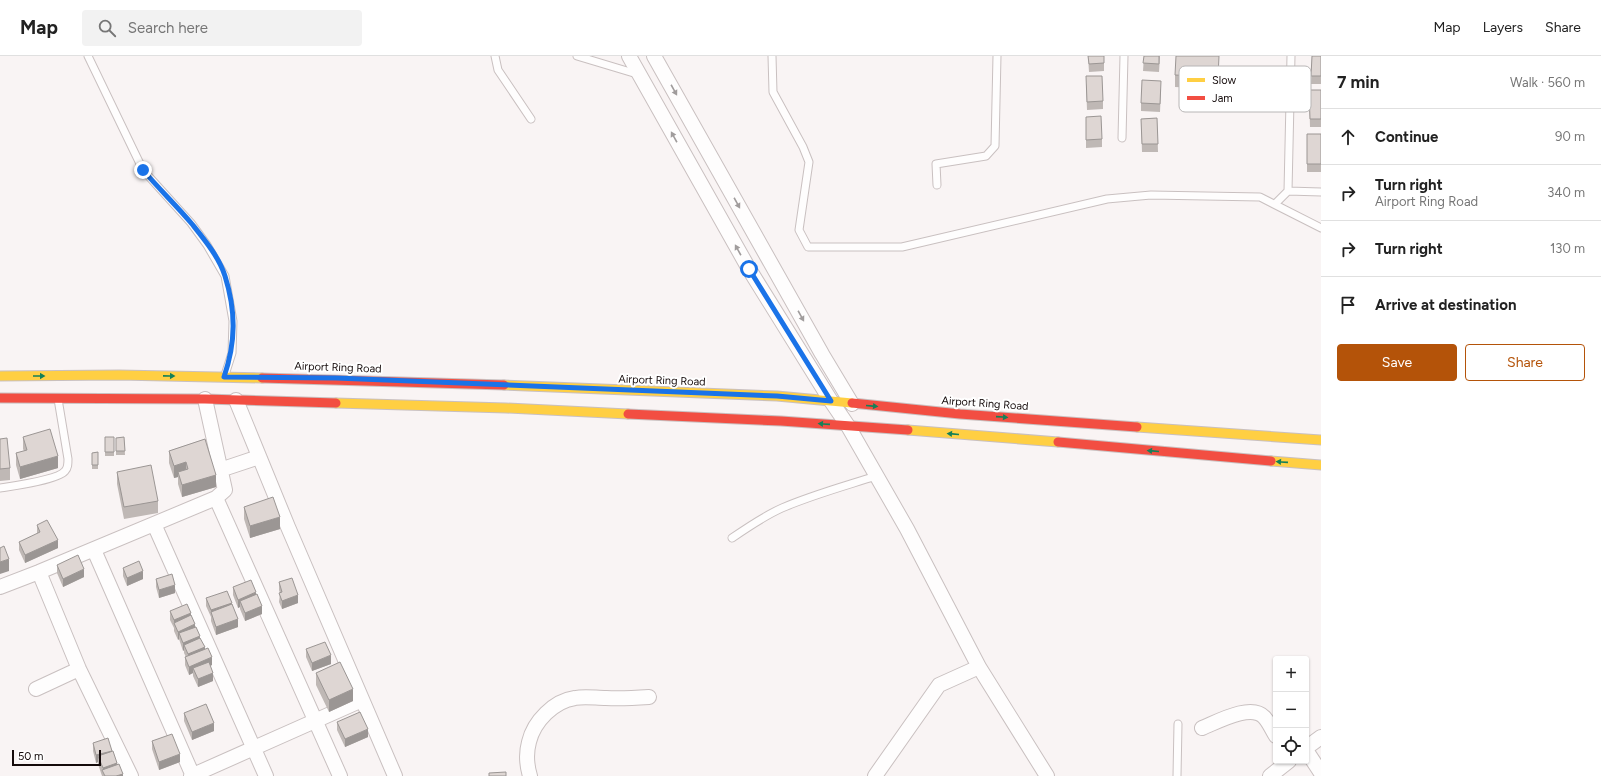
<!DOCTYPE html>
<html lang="en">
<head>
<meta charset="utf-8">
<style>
	:root { --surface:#fff; --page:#f2f2f2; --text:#222; --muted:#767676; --line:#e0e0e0; --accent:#b45309 }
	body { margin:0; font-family:Figtree,sans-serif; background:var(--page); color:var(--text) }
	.controls { position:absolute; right:12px; bottom:12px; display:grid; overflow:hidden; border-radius:4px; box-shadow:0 1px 3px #0004 }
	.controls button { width:36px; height:36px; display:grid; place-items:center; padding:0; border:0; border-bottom:1px solid var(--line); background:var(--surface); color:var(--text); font:20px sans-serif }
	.scale { position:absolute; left:12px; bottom:10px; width:89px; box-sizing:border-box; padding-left:4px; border:2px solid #140a0a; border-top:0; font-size:11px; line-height:14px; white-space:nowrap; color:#140a0a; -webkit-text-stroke:3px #fff; paint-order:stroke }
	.stop { position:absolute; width:12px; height:12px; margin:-9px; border:3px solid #1a73e8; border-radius:50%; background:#fff }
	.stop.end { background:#1a73e8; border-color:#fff; box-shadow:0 1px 4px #0008 }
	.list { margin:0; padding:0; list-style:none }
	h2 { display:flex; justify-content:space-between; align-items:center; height:52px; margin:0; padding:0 16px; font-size:17px }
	h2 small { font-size:13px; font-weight:400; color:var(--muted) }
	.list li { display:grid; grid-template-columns:26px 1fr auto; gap:12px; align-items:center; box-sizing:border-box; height:56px; padding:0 16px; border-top:1px solid var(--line) }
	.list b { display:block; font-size:15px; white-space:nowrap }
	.list p { margin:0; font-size:13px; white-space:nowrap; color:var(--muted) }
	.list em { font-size:13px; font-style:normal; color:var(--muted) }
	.actions { display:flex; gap:8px; padding:12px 16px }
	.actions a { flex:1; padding:9px 0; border:1px solid var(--accent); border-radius:4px; text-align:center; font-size:14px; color:var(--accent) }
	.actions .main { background:var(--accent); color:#fff }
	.icon { flex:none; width:22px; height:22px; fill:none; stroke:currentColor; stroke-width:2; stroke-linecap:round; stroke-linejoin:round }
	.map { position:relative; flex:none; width:1321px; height:720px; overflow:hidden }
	header { display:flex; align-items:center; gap:24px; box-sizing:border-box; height:56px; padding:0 20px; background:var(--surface); border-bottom:1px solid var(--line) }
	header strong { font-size:19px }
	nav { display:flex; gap:22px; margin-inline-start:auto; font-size:14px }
	.search { width:280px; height:36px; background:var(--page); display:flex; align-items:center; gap:10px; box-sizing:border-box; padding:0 14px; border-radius:4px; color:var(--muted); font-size:15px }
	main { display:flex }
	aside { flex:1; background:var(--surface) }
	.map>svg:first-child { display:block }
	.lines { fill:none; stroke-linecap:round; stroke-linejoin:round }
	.lane-casing { stroke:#c9c0c0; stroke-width:9 }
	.street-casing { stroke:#c9c0c0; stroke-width:16 }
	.slow-casing { stroke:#c9c0c0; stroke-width:11 }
	.jam-casing { stroke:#c9c0c0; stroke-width:11 }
	.lane { stroke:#fefdfd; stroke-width:7 }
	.street { stroke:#fefdfd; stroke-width:14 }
	.slow { stroke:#ffcf43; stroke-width:9 }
	.jam { stroke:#f24e42; stroke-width:9 }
	.wall { fill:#bfb8b5 }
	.shaded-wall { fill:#9b9694 }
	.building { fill:#ded6d3; stroke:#9b9694 }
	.oneway { fill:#a09c9c }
	.oneway2 { fill:#158058 }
	.route { stroke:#1a73e8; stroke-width:5 }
	.labels { text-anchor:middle; stroke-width:4; stroke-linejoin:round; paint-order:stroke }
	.street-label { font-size:11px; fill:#140a0a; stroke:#fff }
	.key { fill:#fff; stroke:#b8b6b6; stroke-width:1 }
	.key-label { font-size:11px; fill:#140a0a }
</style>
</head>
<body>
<header>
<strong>Map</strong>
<div class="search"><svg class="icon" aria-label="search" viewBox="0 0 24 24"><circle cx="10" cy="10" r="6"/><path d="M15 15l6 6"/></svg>Search here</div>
<nav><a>Map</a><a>Layers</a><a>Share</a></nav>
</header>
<main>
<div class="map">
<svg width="1321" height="720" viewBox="0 0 1321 720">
	<rect width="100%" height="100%" fill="#f9f4f4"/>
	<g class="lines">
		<g class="lane-casing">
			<path id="lane" d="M88,0l55,114 48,53 16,22 18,31 8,45 -1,32 -7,22
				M495,0l3,14 33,49
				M577,0l60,18
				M772,0l1,36 30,55 6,15 -10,68 9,17h94l205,-48 44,-4 109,2 61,31
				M1122,82l2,-82
				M937,129l-1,-21 50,-8 9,-10 2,-90
				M1288,135l33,1
				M1276,147l12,-12 3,-135
				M0,432c13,-2 58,-8 65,-17 3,-3 3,-7 3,-12l-10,-60
				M732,482c16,-11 32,-22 50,-30 30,-13 63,-22 94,-32
				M1177,720l1,-52"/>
		</g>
		<g class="street-casing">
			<path id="street" d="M629,0l120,213 82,132 17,25 59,103 72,138 68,109
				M654,0l168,298 30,50
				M236,344l52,127 107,249
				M220,414l39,-13
				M216,442l124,278
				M154,468l112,252
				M94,494l99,226
				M39,516l40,97 52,107
				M0,531l39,-15 177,-74 9,-8 -20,-91
				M36,633l43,-20
				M1202,672c15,-6 49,-25 62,-11 5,5 8,13 12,19
				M1306,692l15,-11
				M1306,694l15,23
				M191,720l171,-76
				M530,720c-3,-10 -4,-23 -1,-34 5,-21 25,-41 46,-44 10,-2 21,0 31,0 15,1 29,0 43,-1
				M875,720l64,-91 40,-18
				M1270,720l19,-15"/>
		</g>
		<g class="slow-casing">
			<path id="slow" d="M0,320l119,-1 143,3
				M504,329l273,11 75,7
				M336,347l170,5 122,6
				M1137,371l184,13
				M908,374l150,12
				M1271,405l50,4"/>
		</g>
		<g class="jam-casing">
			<path id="jam" d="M262,322l242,7
				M0,342l205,1 131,4
				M852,347l108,11 177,13
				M628,358l153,7 127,9
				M1058,386l213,19"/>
		</g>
		<use href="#lane" class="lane"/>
		<use href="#street" class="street"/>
		<use href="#slow" class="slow"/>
		<use href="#jam" class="jam"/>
	</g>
	<path class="wall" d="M1088,0h16v15l-15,1z
		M1144,0h16l-1,16 -16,-1z
		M1312,0h9v28h-10z
		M1219,10l-1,23 -43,-2v-12z
		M1086,28l17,17v8l-16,1z
		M1161,33l-1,23 -19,-1v-8z
		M1309,34h12v37h-11z
		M1086,61l16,22v8l-16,1z
		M1157,62l1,34h-16l-1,-33z
		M1307,78h14v38h-14z
		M23,381l35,31 -38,11 -4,-14v-12l8,-2 -1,-2z
		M105,381h9v19h-9z
		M124,381l1,18h-9v-17z
		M0,383l10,29v12l-10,1z
		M205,383l11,48 -34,10 -4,-13v-7l-4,1 -5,-15v-12z
		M98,396v17h-6v-16z
		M117,416l41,29v12l-34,6 -7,-35z
		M244,451l36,22 -30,9 -6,-19z
		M37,469l21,23 -33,15 -6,-13v-8l18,-8z
		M57,509l27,12 -21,10 -6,-14z
		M123,512l20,11 -16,7 -4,-10z
		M156,523l19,14 -16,5 -3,-11z
		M279,526l19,21 -16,6 -3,-7 1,-9 -1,-3z
		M233,531l23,8 6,19 -17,7 -5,-12v-2l-2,1 -5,-13z
		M206,542l26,6 6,23 -22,8 -5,-14v-4l-5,-11z
		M170,555l21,4 9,23 12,27 -2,1 3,15 -15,6 -5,-11v-3l-4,2 -4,-10v-8h1l-2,-4v-3l-1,1 -4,-12 -1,1 -4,-9v-3l-4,-8z
		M306,593l25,15 -19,7 -6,-14z
		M316,617l37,28 -24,11 -13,-27z
		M184,657l30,18 -22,9 -8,-19z
		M337,666l31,15 -23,10 -8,-17z
		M152,685l28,21 -21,8 -7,-21z
		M93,687l19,9 11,24h-21l-4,-12v-2l-2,1 -3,-12z"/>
	<path class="shaded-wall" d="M58,400v12l-38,11v-12z
		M186,406v12l-8,-2v5l-4,1v-12z
		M216,419v12l-34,10v-12z
		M280,461v12l-30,9v-12z
		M58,484v8l-33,15v-8z
		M9,503v12l-9,3v-12z
		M84,513v8l-21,10v-8z
		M143,515v8l-16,7v-8z
		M175,529v8l-16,5v-8z
		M256,536v8l-16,1v6l-2,1v-8z
		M298,539v8l-16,6v-8z
		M232,547v8l-21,2v-3z
		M262,550v8l-17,7v-8z
		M191,557v8l-17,2v5v-8z
		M238,563v8l-22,8v-8z
		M195,568v8l-16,1v6l-1,1v-8z
		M200,580v8l-16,1v5l-1,1v-8z
		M205,591v8l-17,7v-8z
		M331,599v9l-19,7v-8z
		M212,601v8l-17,7 -2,-4v5l-4,2v-8z
		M213,617v8l-15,6v-8z
		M353,633v12l-24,11v-12z
		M214,667v8l-22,9v-8z
		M368,673v8l-23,10v-8z
		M112,695v8l-14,-3v6l-2,1v-8z
		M180,698v8l-21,8v-8z
		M117,707v8h-14v-3z
		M123,718v2h-7z"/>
	<path class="building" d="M1088,0h16v7l-15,1z
		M1144,0h15v8l-16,-1z
		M1176,0h43l-1,21 -43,-2z
		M1312,0h9v20h-10z
		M1086,20h16l1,25 -16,1z
		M1142,24l19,1 -1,23 -19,-1z
		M1309,34h12v29h-11z
		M1101,60l1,23 -16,1v-23z
		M1157,62l1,26h-16l-1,-25z
		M1307,78h14v30h-14z
		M50,373l8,27 -38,11 -4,-14 11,-3 -4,-13z
		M105,381h9v15h-9z
		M124,381l1,14h-9v-13z
		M7,382l3,30 -10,1v-30z
		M205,383l11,36 -34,10 -4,-13 10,-3 -2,-7 -12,4 -5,-15z
		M98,396v13h-6v-12z
		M151,409l7,36 -34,6 -7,-35z
		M273,441l7,20 -30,9 -6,-19z
		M47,464l11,20 -33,15 -6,-13 21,-10 -3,-7z
		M4,490l5,13 -9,3v-14z
		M78,499l6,14 -21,10 -6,-14z
		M139,505l4,10 -16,7 -4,-10z
		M172,518l3,11 -16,5 -3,-11z
		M292,522l6,17 -16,6 -3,-8 3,-1 -3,-10z
		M251,524l5,12 -18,8 -5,-13z
		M227,535l5,12 -21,7 -5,-12z
		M257,538l5,12 -17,7 -5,-12z
		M187,548l4,9 -17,7 -4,-9z
		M232,548l6,15 -22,8 -5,-15z
		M191,559l4,9 -17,8 -4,-9z
		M196,571l4,9 -17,7 -4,-10z
		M200,582l5,9 -17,7 -4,-9z
		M325,586l6,13 -19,8 -6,-14z
		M208,592l4,9 -23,10 -4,-10z
		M209,606l4,11 -15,6 -5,-11z
		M340,606l13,27 -24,11 -13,-27z
		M206,648l8,19 -22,9 -8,-19z
		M360,656l8,17 -23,10 -8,-17z
		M172,678l8,20 -21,8 -7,-21z
		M108,682l4,13 -16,4 -3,-12z
		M113,695l4,12 -14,5 -5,-12z
		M119,708l4,10 -7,2h-11l-3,-6z
		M506,716v4h-17v-3z"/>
	<defs><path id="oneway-solid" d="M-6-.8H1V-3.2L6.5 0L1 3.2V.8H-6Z"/></defs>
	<g class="oneway">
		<use href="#oneway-solid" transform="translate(674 34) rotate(61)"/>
		<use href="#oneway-solid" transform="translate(674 81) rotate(-119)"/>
		<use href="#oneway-solid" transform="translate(737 147) rotate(61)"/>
		<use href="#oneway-solid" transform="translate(738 194) rotate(-119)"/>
		<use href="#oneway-solid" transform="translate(801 260) rotate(61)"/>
	</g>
	<g class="oneway2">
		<use href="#oneway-solid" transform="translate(39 320)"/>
		<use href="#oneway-solid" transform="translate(169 320) rotate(1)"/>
		<use href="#oneway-solid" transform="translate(872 350) rotate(5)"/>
		<use href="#oneway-solid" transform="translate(1002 361) rotate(4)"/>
		<use href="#oneway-solid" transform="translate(824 368) rotate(-176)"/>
		<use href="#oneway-solid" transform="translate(953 378) rotate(-175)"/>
		<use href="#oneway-solid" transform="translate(1153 395) rotate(-175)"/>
		<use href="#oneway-solid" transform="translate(1282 406) rotate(-176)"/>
	</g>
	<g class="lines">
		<path class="route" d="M143,114c16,19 34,36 49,54 12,15 27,33 33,52 11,35 11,66 -1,101l112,1 441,18 54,5 -82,-132"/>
	</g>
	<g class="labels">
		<g class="street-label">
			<text transform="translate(338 311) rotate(2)" y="4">Airport Ring Road</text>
			<text transform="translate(662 324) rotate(2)" y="4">Airport Ring Road</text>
			<text transform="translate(985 347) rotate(4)" y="4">Airport Ring Road</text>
		</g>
	</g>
	<rect x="1179" y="10" width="132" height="46" rx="6" class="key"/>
	<rect x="1187" y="22" width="18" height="4" fill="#ffcf43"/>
	<rect x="1187" y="40" width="18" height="4" fill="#f24e42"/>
	<g class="key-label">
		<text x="1212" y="28">Slow</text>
		<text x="1212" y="46">Jam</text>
	</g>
</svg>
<div class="controls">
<button>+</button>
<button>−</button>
<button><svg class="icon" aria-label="locate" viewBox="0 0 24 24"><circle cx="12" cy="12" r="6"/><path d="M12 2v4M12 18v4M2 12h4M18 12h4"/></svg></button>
</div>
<div class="scale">50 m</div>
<div class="stop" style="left:749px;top:213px"></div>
<div class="stop end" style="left:143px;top:114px"></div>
</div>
<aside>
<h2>7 min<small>Walk · 560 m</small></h2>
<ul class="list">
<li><svg class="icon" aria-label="ahead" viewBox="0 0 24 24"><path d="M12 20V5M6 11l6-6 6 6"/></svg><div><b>Continue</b></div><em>90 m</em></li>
<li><svg class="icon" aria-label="right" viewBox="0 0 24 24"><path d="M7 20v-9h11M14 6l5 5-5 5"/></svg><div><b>Turn right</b><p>Airport Ring Road</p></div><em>340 m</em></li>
<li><svg class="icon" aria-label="right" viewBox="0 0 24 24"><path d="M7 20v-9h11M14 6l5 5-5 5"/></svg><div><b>Turn right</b></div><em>130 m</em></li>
<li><svg class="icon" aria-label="arrive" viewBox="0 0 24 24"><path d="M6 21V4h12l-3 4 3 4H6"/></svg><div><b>Arrive at destination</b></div></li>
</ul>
<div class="actions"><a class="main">Save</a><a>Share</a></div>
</aside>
</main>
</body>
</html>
